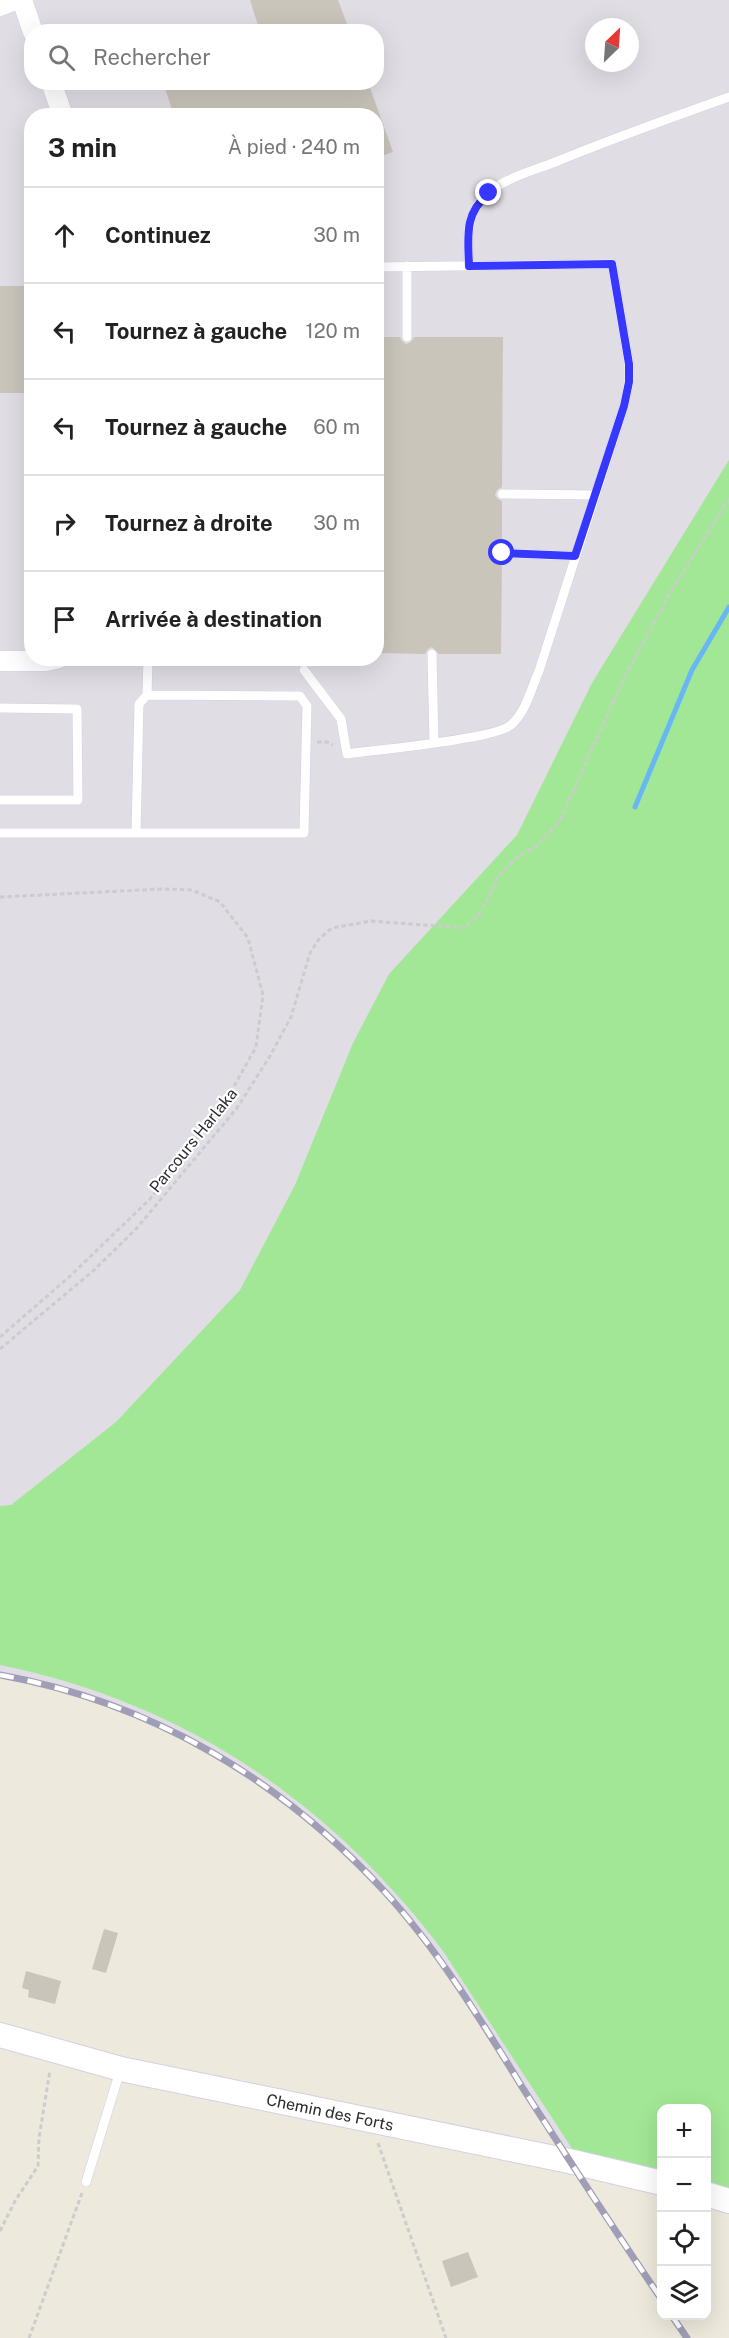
<!DOCTYPE html>
<html lang="fr">
<head>
<meta charset="utf-8">
<style>
	:root { --surface:#fff; --page:#f6f6f6; --text:#222; --muted:#767676; --line:#e0e0e0 }
	body { margin:0; font-family:"Public Sans",sans-serif; background:var(--page); color:var(--text) }
	.controls { position:absolute; right:18px; bottom:18px; display:grid; overflow:hidden; border-radius:12px; box-shadow:0 6px 24px #0002 }
	.controls button { width:54px; height:54px; display:grid; place-items:center; padding:0; border:0; border-bottom:2px solid var(--line); background:var(--surface); color:var(--text); font:30px sans-serif }
	.compass { position:absolute; left:585px; top:18px; width:54px; height:54px; border-radius:50%; background:var(--surface); box-shadow:0 6px 24px #0002; rotate:25deg }
	.stop { position:absolute; width:18px; height:18px; margin:-14px; border:4px solid #3738ff; border-radius:50%; background:#fff }
	.stop.end { background:#3738ff; border-color:#fff; box-shadow:0 2px 6px #0008 }
	.list { margin:0; padding:0; list-style:none }
	h2 { display:flex; justify-content:space-between; align-items:center; height:78px; margin:0; padding:0 24px; font-size:26px }
	h2 small { font-size:20px; font-weight:400; color:var(--muted) }
	.list li { display:grid; grid-template-columns:39px 1fr auto; gap:18px; align-items:center; box-sizing:border-box; height:96px; padding:0 24px; border-top:2px solid var(--line) }
	.list b { display:block; font-size:22px; white-space:nowrap }
	.list em { font-size:20px; font-style:normal; color:var(--muted) }
	.icon { flex:none; width:33px; height:33px; fill:none; stroke:currentColor; stroke-width:2; stroke-linecap:round; stroke-linejoin:round }
	.map { position:relative; flex:none; width:729px; height:2338px; overflow:hidden }
	.search { position:absolute; background:var(--surface); box-shadow:0 6px 24px #0002; left:24px; top:24px; width:360px; height:66px; display:flex; align-items:center; gap:15px; box-sizing:border-box; padding:0 21px; border-radius:24px; color:var(--muted); font-size:22px }
	.panel { position:absolute; background:var(--surface); box-shadow:0 6px 24px #0002; left:24px; top:108px; width:360px; height:558px; border-radius:24px }
	.map>svg:first-child { display:block }
	.industrial { fill:#e1dde5; fill-rule:evenodd }
	.green { fill:#a2e795 }
	.lines { fill:none; stroke-linecap:round; stroke-linejoin:round }
	.stream { stroke:#69b6f5; stroke-width:5 }
	.building { fill:#c9c5bb }
	.service-casing { stroke:#d1d1e4; stroke-width:10 }
	.minor-casing { stroke:#d1d1e4; stroke-width:21 }
	.tertiary-casing { stroke:#d1d1e4; stroke-width:26 }
	.path { stroke:#ccc; stroke-width:3; stroke-dasharray:4.5 3; stroke-linecap:butt }
	.service { stroke:#fff; stroke-width:9 }
	.minor { stroke:#fff; stroke-width:20 }
	.tertiary { stroke:#fff; stroke-width:24 }
	.rail-casing { stroke:#9f9eb6; stroke-width:7 }
	.rail { stroke:#fff; stroke-width:4.5; stroke-dasharray:14; stroke-linecap:butt }
	.route { stroke:#3738ff; stroke-width:8 }
	.labels { text-anchor:middle; stroke-width:4.5; stroke-linejoin:round; paint-order:stroke }
	.street-label { font-size:16px; fill:#2a2a2a; stroke:#fff }
</style>
</head>
<body>
<div class="map">
<svg width="729" height="2338" viewBox="0 0 729 2338">
	<rect width="100%" height="100%" fill="#ede9dc"/>
	<path class="industrial" d="M0,0h729v2201l-23,-93h-44l-93,53 -138,-212 -45,-55 -41,-44 -40,-35 -44,-33 -76,-46 -47,-22 -102,-33 -36,-6zM594,27h36v36h-36zM32,32h344v50h-344zM32,116h344v542h-344z"/>
	<path class="green" d="M729,460v1731l-22,-6 -1,-77h-44l-1,65 -88,-23 -130,-199c-112,-149 -260,-249 -443,-286v-159l11,-1 105,-83 124,-132 55,-105 58,-142 36,-69 128,-139 75,-152z"/>
	<g class="lines">
		<path class="stream" d="M635,807l57,-137 37,-63"/>
	</g>
	<path class="building" d="M250,0h88l12,32h-90z
		M163,82h205l25,70 -17,6v-42h-202z
		M0,286h32v107h-32z
		M376,337h24l2,4 4,3 5,-2 3,-5h89l-1,150 -5,3 -2,5 3,4 4,2v45l-5,3 -2,4 3,5 4,2 -1,94h-62l-7,-7 -4,2 -3,5 -49,-1z
		M104,1929l14,4 -12,40 -14,-4z
		M26,1971l35,10 -6,23 -27,-7 1,-7 -7,-2z
		M468,2252l10,25 -27,10 -9,-26z"/>
	<g class="lines">
		<g class="service-casing">
			<path id="service" d="M469,266c-1,-24 -4,-46 12,-66 17,-20 48,-28 72,-37 58,-24 117,-45 176,-66
				M407,337v-71
				M502,494l93,1
				M502,553l73,3
				M432,654l2,88
				M304,670l37,49 6,35c28,-4 149,-15 164,-29 15,-13 20,-36 28,-54l85,-265 5,-24v-18l-17,-100 -236,3
				M0,708l77,1 1,91h-78
				M0,833h304l3,-127 -7,-10 -153,-1 1,-37
				M136,833l3,-129 8,-9
				M86,2182l34,-111"/>
		</g>
		<g class="minor-casing">
			<path id="minor" d="M22,0l11,32
				M0,6l15,-6
				M51,82l12,34
				M0,661h46l13,-3"/>
		</g>
		<g class="tertiary-casing">
			<g id="tertiary">
				<path id="s1" d="M0,2035l121,34 448,92 93,22"/>
				<path d="M706,2194l23,7"/>
			</g>
		</g>
		<path class="path" d="M317,742h10l6,3
			M0,897l161,-8 31,1 28,12 28,36 15,57 -7,52 -32,57 -74,95 -82,79 -68,59
			M0,1349l93,-78 43,-42 101,-121 33,-52 21,-39 19,-64 9,-14 13,-11 39,-7 92,7 13,-10 13,-21 8,-19 20,-21 18,-10 25,-27 64,-142 47,-87 58,-92
			M378,2143l68,195
			M0,2231l15,-30 23,-35 1,-28 11,-68
			M29,2338l53,-145"/>
		<use href="#service" class="service"/>
		<use href="#minor" class="minor"/>
		<use href="#tertiary" class="tertiary"/>
		<g class="rail-casing">
			<path id="rail" d="M0,1675c151,27 282,105 385,217 54,59 97,130 139,198 45,70 91,141 138,210
				M672,2316l15,22"/>
		</g>
		<use href="#rail" class="rail"/>
	</g>
	<g class="lines">
		<path class="route" d="M489,193c-25,21 -21,42 -20,73l143,-2 17,100v18l-5,24 -49,150 -73,-3"/>
	</g>
	<g class="labels">
		<g class="street-label">
			<text transform="translate(193 1140) rotate(-51)" y="6">Parcours Harlaka</text>
			<text dy="6" stroke="none"><textPath href="#s1" startOffset="339">Chemin des Forts</textPath></text>
		</g>
	</g>
</svg>
<div class="controls">
<button>+</button>
<button>−</button>
<button><svg class="icon" aria-label="locate" viewBox="0 0 24 24"><circle cx="12" cy="12" r="6"/><path d="M12 2v4M12 18v4M2 12h4M18 12h4"/></svg></button>
<button><svg class="icon" aria-label="layers" viewBox="0 0 24 24"><path d="M12 4l9 5-9 5-9-5zM3 14l9 5 9-5"/></svg></button>
</div>
<svg class="compass" viewBox="-18 -18 36 36"><path d="M0-13l5 13h-10z" fill="#e53935"/><path d="M0 13l5-13h-10z" fill="#767676"/></svg>
<div class="stop" style="left:502px;top:553px"></div>
<div class="stop end" style="left:489px;top:193px"></div>
<div class="search"><svg class="icon" aria-label="search" viewBox="0 0 24 24"><circle cx="10" cy="10" r="6"/><path d="M15 15l6 6"/></svg>Rechercher</div>
<section class="panel">
<h2>3 min<small>À pied · 240 m</small></h2>
<ul class="list">
<li><svg class="icon" aria-label="ahead" viewBox="0 0 24 24"><path d="M12 20V5M6 11l6-6 6 6"/></svg><div><b>Continuez</b></div><em>30 m</em></li>
<li><svg class="icon" aria-label="left" viewBox="0 0 24 24"><path d="M17 20v-9H6M10 6l-5 5 5 5"/></svg><div><b>Tournez à gauche</b></div><em>120 m</em></li>
<li><svg class="icon" aria-label="left" viewBox="0 0 24 24"><path d="M17 20v-9H6M10 6l-5 5 5 5"/></svg><div><b>Tournez à gauche</b></div><em>60 m</em></li>
<li><svg class="icon" aria-label="right" viewBox="0 0 24 24"><path d="M7 20v-9h11M14 6l5 5-5 5"/></svg><div><b>Tournez à droite</b></div><em>30 m</em></li>
<li><svg class="icon" aria-label="arrive" viewBox="0 0 24 24"><path d="M6 21V4h12l-3 4 3 4H6"/></svg><div><b>Arrivée à destination</b></div></li>
</ul>
</section>
</div>
</body>
</html>
